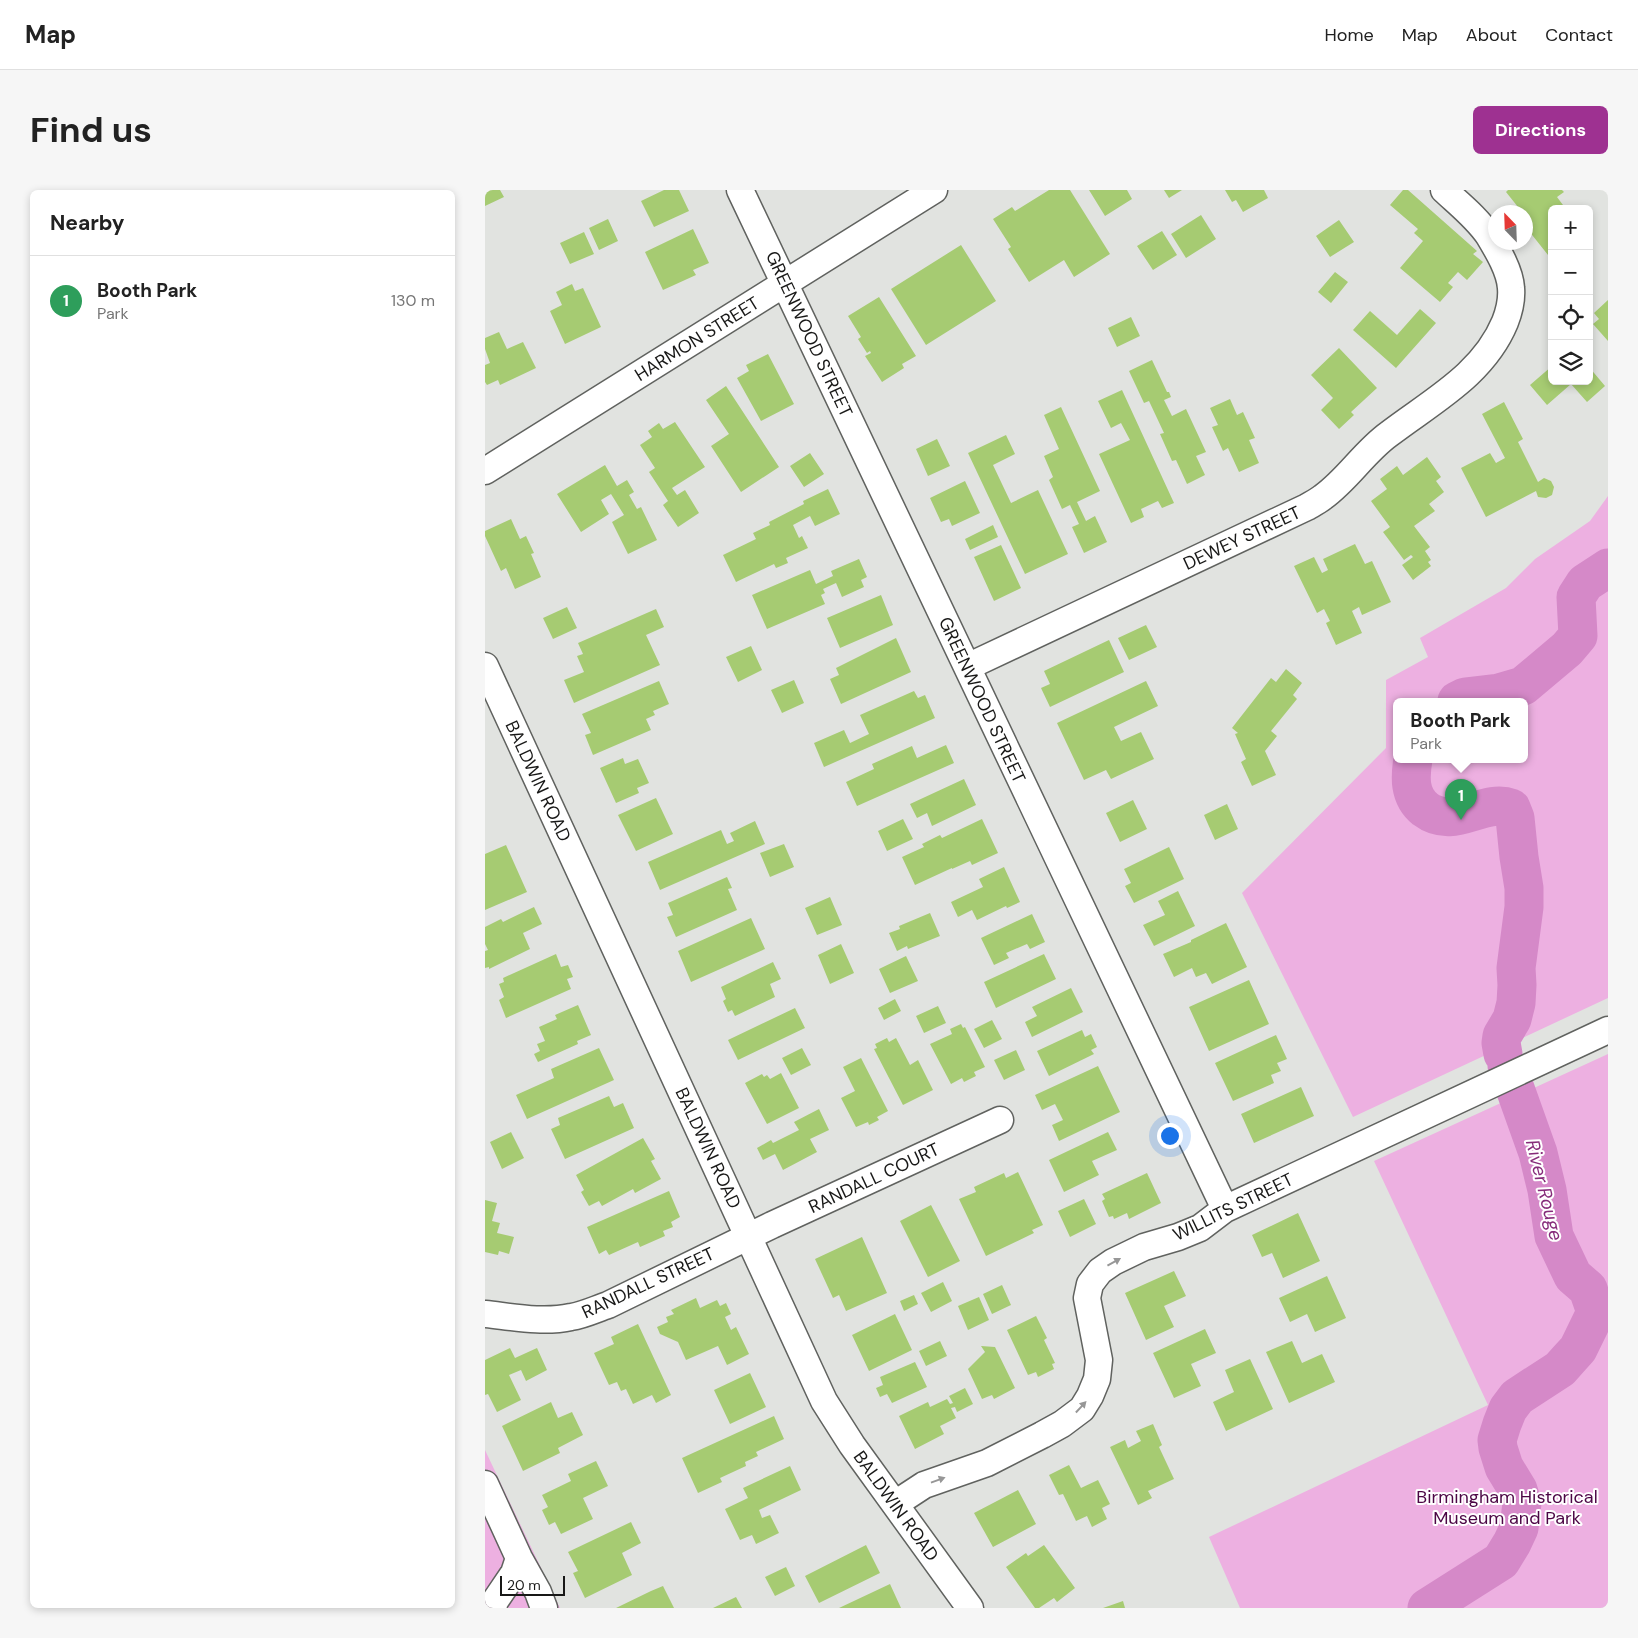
<!DOCTYPE html>
<html lang="en">
<head>
<meta charset="utf-8">
<style>
	:root { --surface:#fff; --page:#f6f6f6; --text:#222; --muted:#767676; --line:#e0e0e0; --accent:#9e3191 }
	body { margin:0; font-family:"DM Sans",sans-serif; background:var(--page); color:var(--text) }
	.controls { position:absolute; right:15px; top:15px; display:grid; overflow:hidden; border-radius:8px; box-shadow:0 2px 8px #0003 }
	.controls button { width:45px; height:45px; display:grid; place-items:center; padding:0; border:0; border-bottom:1px solid var(--line); background:var(--surface); color:var(--text); font:25px sans-serif }
	.compass { position:absolute; left:1003px; top:15px; width:45px; height:45px; border-radius:50%; background:var(--surface); box-shadow:0 2px 8px #0003; rotate:337deg }
	.scale { position:absolute; left:15px; bottom:12px; width:65px; box-sizing:border-box; padding-left:5px; border:2px solid #181817; border-top:0; font-size:14px; line-height:18px; white-space:nowrap; color:#181817; -webkit-text-stroke:4px #fff; paint-order:stroke }
	.you { position:absolute; left:684px; top:945px; width:18px; height:18px; margin:-12px; border:4px solid #fff; border-radius:50%; background:#1a73e8; box-shadow:0 0 0 8px #1a73e833 }
	.badge { display:grid; place-items:center; width:32px; height:32px; border-radius:50%; background:var(--accent); color:#fff; font-size:16px; font-weight:700 }
	.pin { position:absolute; translate:-50% -41px; filter:drop-shadow(0 1px 2px #0008) }
	.pin::after { content:''; position:absolute; top:26px; width:18px; height:15px; background:inherit; clip-path:polygon(0 0,100% 0,50% 100%) }
	.popup { position:absolute; left:908px; top:508px; width:135px; height:65px; box-sizing:border-box; display:grid; place-content:center; border-radius:8px; background:var(--surface); filter:drop-shadow(0 1px 4px #0005); font-size:16px; white-space:nowrap; color:var(--muted) }
	.popup b { font-size:19px; color:var(--text) }
	.popup::after { content:''; position:absolute; left:50%; top:100%; margin-left:-10px; border:10px solid transparent; border-top-color:var(--surface) }
	.list { margin:0; padding:0; list-style:none }
	h2 { display:flex; justify-content:space-between; align-items:center; height:65px; margin:0; padding:0 20px; font-size:21px }
	h2 small { font-size:16px; font-weight:400; color:var(--muted) }
	.list li { display:grid; grid-template-columns:32px 1fr auto; gap:15px; align-items:center; box-sizing:border-box; height:90px; padding:0 20px; border-top:1px solid var(--line) }
	.list b { display:block; font-size:19px; white-space:nowrap }
	.list p { margin:0; font-size:16px; white-space:nowrap; color:var(--muted) }
	.list em { font-size:16px; font-style:normal; color:var(--muted) }
	.icon { flex:none; width:28px; height:28px; fill:none; stroke:currentColor; stroke-width:2; stroke-linecap:round; stroke-linejoin:round }
	.map { position:relative; flex:none; width:1123px; height:1418px; overflow:hidden; border-radius:8px }
	header { display:flex; align-items:center; gap:30px; box-sizing:border-box; height:70px; padding:0 25px; background:var(--surface); border-bottom:1px solid var(--line) }
	header strong { font-size:24px }
	nav { display:flex; gap:28px; margin-inline-start:auto; font-size:18px }
	.intro { display:flex; align-items:center; justify-content:space-between; box-sizing:border-box; height:120px; padding:0 30px }
	h1 { margin:0; font-size:35px }
	.button { padding:12px 22px; border-radius:8px; background:var(--accent); color:#fff; font-size:18px; font-weight:700 }
	main { display:flex; gap:30px; padding:0 30px }
	aside { flex:1; background:var(--surface); border-radius:8px; box-shadow:0 2px 8px #0003 }
	.map>svg:first-child { display:block }
	.green { fill:#edb0e1; fill-rule:evenodd }
	.lines { fill:none; stroke-linecap:round; stroke-linejoin:round }
	.river { stroke:#d589c8; stroke-width:39 }
	.building { fill:#a6cb72 }
	.minor-casing { stroke:#60625f; stroke-width:29 }
	.minor { stroke:#fff; stroke-width:26 }
	.oneway { fill:#979797 }
	.labels { text-anchor:middle; stroke-width:4; stroke-linejoin:round; paint-order:stroke }
	.street-label { font-size:18px; fill:#181817; stroke:#fff }
	.park-label { font-size:18px; fill:#4c0645; stroke:#fff }
	.water-label { font-size:19px; font-style:italic; fill:#862c7a; stroke:#fff }
</style>
</head>
<body>
<header>
<strong>Map</strong>
<nav><a>Home</a><a>Map</a><a>About</a><a>Contact</a></nav>
</header>
<div class="intro"><h1>Find us</h1><a class="button">Directions</a></div>
<main>
<aside>
<h2>Nearby<small></small></h2>
<ul class="list">
<li><span class="badge" style="background:#2e9e5b">1</span><div><b>Booth Park</b><p>Park</p></div><em>130 m</em></li>
</ul>
</aside>
<div class="map">
<svg width="1123" height="1418" viewBox="0 0 1123 1418">
	<rect width="100%" height="100%" fill="#e1e3e0"/>
	<path class="green" d="M1123,306v502l-255,119 -111,-224 144,-145v-68l42,-23 -8,-19 86,-50 29,-29 55,-38zM912,511h128v58h-128z
		M1123,864v550l-3,4h-365l-31,-71 279,-132 -114,-244z
		M0,1260l75,158h-75z"/>
	<g class="lines">
		<path class="river" d="M972,511l8,-4 34,-4 24,-7 44,-37 11,-13 -2,-39 9,-14 23,-15
			M928,569c-3,18 -4,37 12,50 29,22 58,-11 86,-1l4,10 4,39 5,31v19l-8,61 1,17 -1,18 -4,16 -10,17 -1,7 2,11
			M942,1418l74,-47 11,-18 7,-15 3,-25 -4,-13 -14,-23 -6,-19 -1,-8 5,-16 6,-15 9,-12 43,-28 8,-9 10,-11 18,-37 -8,-23 -15,-13 -19,-40 -7,-46 -9,-37 -31,-87"/>
	</g>
	<path class="building" d="M0,0h15l4,7 -19,9z
		M179,0h15l10,21 -35,16 -13,-26z
		M564,0h21l40,64 -36,23 -10,-17 -35,22 -21,-33 3,-2 -18,-28 19,-12 3,4z
		M604,0h38l5,9 -27,17z
		M679,0h18l-13,8z
		M740,0h39l4,8 -25,14 -7,-12 -4,2z
		M918,0h5l69,61 -4,3 10,8 -16,18 -9,-8 -10,11 5,4 -13,15 -40,-34 23,-27 -9,-8 4,-4 -28,-24z
		M1023,0h54l2,2 -7,5 9,12h-14v43l-4,3 -23,-29v-14h-3l-16,-20z
		M716,25l15,24 -30,19 -15,-24z
		M123,29l10,22 -19,9 -10,-22z
		M854,30l15,22 -24,15 -14,-21z
		M208,39l16,34 -16,7 3,5 -33,15 -18,-38z
		M677,41l15,24 -24,15 -16,-24z
		M99,42l10,22 -24,10 -10,-21z
		M476,55l35,56 -70,44 -35,-56z
		M850,82l13,10 -17,21 -13,-11z
		M87,94l3,7 8,-3 18,39 -36,17 -15,-33 12,-6 -6,-13z
		M394,107l37,59 -14,8 2,4 -22,14 -17,-26 6,-3 -1,-2 -3,2 -9,-14 3,-2 -13,-21z
		M1123,110v41l-15,-17 6,-5 -5,-6z
		M935,119l16,14 -40,45 -43,-38 17,-19 27,24z
		M646,127l9,19 -23,11 -9,-19z
		M14,142l8,17 16,-7 13,26 -36,17 -2,-5 -11,5 -2,-3v-17l5,-2 -5,-14v-11z
		M854,158l38,40 -26,24 3,3 -15,14 -18,-19 12,-12 -22,-23z
		M283,164l26,50 -33,17 -24,-43 12,-7 -3,-6z
		M667,170l15,32h2l2,5 -7,3 8,16 14,-7 20,43 -10,4 9,19 -18,9 -11,-24 -4,1 -12,-27 4,-1 -15,-32 -5,2 -15,-32z
		M1067,176v15h37v-14l16,19 -18,16 -16,-18 -24,21 -17,-20z
		M241,196l53,81 -38,25 -30,-46 18,-12 -23,-34z
		M637,200l52,113 -12,5 -4,-7 -17,8 3,8 -13,6 -32,-69 31,-14 -9,-17 -10,5 -13,-27z
		M745,209l7,16 6,-3 12,26 -6,2 10,23 -20,9 -11,-24 -5,3 -11,-24 6,-2 -8,-17z
		M1019,212l19,37 -5,3 20,40 6,-4 7,3 3,6 -2,8 -6,3 -8,-1 -2,-6 -50,26 -25,-49 29,-15 6,10 9,-5 -23,-44z
		M576,217l39,84 -23,11 9,19 9,-5 12,26 -23,11 -12,-26 7,-3 -9,-19 -8,4 -13,-29 4,-3 -9,-21 15,-7 -15,-34z
		M190,232l30,45 -33,21 5,7 8,-5 14,23 -21,14 -15,-22 5,-4 -19,-29 6,-4 -15,-23 12,-8 -4,-6 11,-8 4,6z
		M521,245l9,19 -22,11 18,38 27,-13 30,64 -43,20 -57,-121z
		M452,249l13,27 -22,10 -12,-27z
		M325,263l14,21 -20,13 -14,-21z
		M942,267l14,20 -5,4 8,11 -15,12 6,7 -21,15 16,21 -5,4 6,9 -3,2 3,4 -18,14 -11,-15 11,-8 -2,-2 -7,5 -21,-28 7,-5 -19,-26 16,-12 -7,-10 17,-13 6,9z
		M120,275l12,21 10,-6 7,12 -5,3 8,14 4,-2 16,33 -29,14 -16,-32 12,-7 -13,-21 -10,6 8,14 -28,18 -24,-38z
		M480,291l15,32 -28,13 -3,-7 -8,3 -11,-24z
		M343,299l12,25 -25,12 -5,-10 -17,9 6,13 3,-2 6,12 -22,10 2,5 -12,5 -2,-4 -38,18 -13,-27 33,-16 -3,-6 17,-8 -1,-3 35,-18 -1,-3z
		M26,329l9,20 6,-3 8,17 -3,1 10,23 -26,12 -9,-21 -5,3 -16,-35v-5z
		M508,335l5,12 -28,13 -5,-11z
		M870,354l10,20 7,-3 19,41 -29,13 -3,-8 -7,4 10,22 -26,12 -10,-22 4,-2 -6,-12 -7,4 -23,-47 20,-9 8,16 6,-3 -5,-11z
		M516,355l20,43 -27,13 -20,-44z
		M374,369l8,18 -6,3 3,7 -22,10 -6,-14 -13,6 2,4 -4,2 4,9 -58,25 -15,-34 58,-25 6,14 17,-8 -2,-5z
		M396,405l12,30 -53,23 -13,-30z
		M82,417l10,21 -24,11 -10,-21z
		M171,419l8,18 -18,8 14,30 -86,38 -10,-23 20,-8 -7,-16 6,-2 -5,-11z
		M661,435l11,22 -28,13 -11,-22z
		M411,448l15,34 -70,32 -11,-25 9,-4 -3,-7z
		M624,450l15,32 -74,35 -9,-19 9,-4 -6,-13z
		M266,456l11,24 -24,12 -12,-25z
		M801,479l16,14 -9,12 4,4 -26,32 6,5 -12,15 11,24 -24,11 -11,-24 5,-3 -11,-25 3,-1 -6,-5 39,-50 5,4z
		M309,490l10,23 -22,10 -11,-23z
		M174,491l10,23 -16,7 2,4 -9,4 5,11 -58,25 -8,-20 6,-2 -9,-19z
		M661,491l12,25 -44,21 7,14 20,-9 13,27 -43,20 -5,-9 -22,10 -27,-57z
		M429,501l4,7 7,-3 10,23 -111,49 -10,-24 30,-13 6,13 19,-9 -9,-19z
		M461,555l8,18 -97,43 -11,-24 28,-13 -2,-5 40,-18 5,12z
		M138,568l2,6 13,-5 11,24 -12,5 2,5 -23,10 -16,-35z
		M479,589l12,26 -44,21 -5,-13 -10,5 -7,-14z
		M171,608l17,36 -37,17 -18,-36z
		M648,610l14,29 -27,13 -14,-29z
		M742,614l11,25 -23,11 -11,-25z
		M418,629l10,20 -26,12 -9,-20z
		M497,629l16,34 -26,12 -2,-4 -18,8v-1l-37,17 -13,-28 22,-10 -2,-3 18,-9 2,3z
		M270,631l10,23 -105,46 -12,-28 73,-32 6,14 7,-3 -4,-8z
		M299,654l10,23 -24,10 -10,-24z
		M21,655l21,47 -42,18v-56z
		M684,657l15,32 -50,24 -9,-17 6,-3 -7,-14z
		M519,677l16,35 -13,6 -1,-2 -29,14 -5,-10 -14,7 -7,-15 32,-15 -4,-8z
		M242,687l5,11 -4,1 9,21 -61,27 -9,-20 6,-2 -5,-12z
		M693,701l17,35 -41,20 -11,-21 22,-10 -7,-14z
		M345,707l12,28 -25,10 -12,-27z
		M49,717l8,17 -19,9 7,16 -41,20v-2l-4,1v-17l3,-1 -3,-6v-17l16,-8 2,3z
		M445,723l10,23 -32,13 -1,-3 -10,5 -8,-18 11,-4 -1,-3z
		M547,724l13,28 -15,7 -3,-5 -21,9 3,5 -15,7 -13,-27z
		M266,728l14,31 -74,33 -13,-31z
		M741,733l21,44 -35,17 -6,-11 -10,4 -4,-9 -18,9 -11,-23 28,-12v-2z
		M356,754l13,29 -24,11 -12,-29z
		M71,764l5,13 7,-2 5,12 -6,2 4,10 -65,29 -7,-18 5,-3 -5,-13 5,-2 -1,-4z
		M559,764l12,25 -60,29 -12,-26z
		M421,766l12,25 -28,12 -11,-24z
		M288,772l8,17 -11,5 5,13 -40,19 -3,-6 -4,2 -5,-11 3,-2 -5,-12z
		M764,790l20,44 -60,27 -20,-44z
		M586,798l12,24 -51,25 -7,-15 12,-6 -5,-9z
		M410,809l6,12 -17,9 -6,-12z
		M93,815l13,30 -14,6 1,3 -40,18 -4,-8 6,-3 -3,-7 8,-3 -6,-14 18,-8 -2,-4z
		M453,816l8,17 -22,10 -8,-17z
		M310,818l10,20 -67,32 -10,-20z
		M507,830l10,19 -18,9 -10,-19z
		M476,834l2,4 2,-1 20,40 -11,5 2,4 -12,6 -2,-4 -11,6 -21,-40 22,-10 -2,-5z
		M597,840l3,7 6,-3 6,13 -6,3 3,4 -45,22 -12,-25z
		M791,845l11,24 -10,4 4,8 -10,4 3,8 -41,18 -18,-38z
		M402,848l2,4 7,-4 14,27 8,-5 15,30 -30,15 -29,-56 3,-1 -2,-4z
		M114,858l15,32 -87,39 -11,-24 38,-17 -3,-9z
		M317,858l9,17 -20,10 -9,-17z
		M531,860l9,20 -21,10 -10,-20z
		M376,868l27,53 -11,6 2,3 -10,5 -1,-3 -12,5 -15,-29 14,-7 -12,-24z
		M613,876l22,46 -61,29 -7,-16 11,-5 -8,-16 -13,6 -7,-15z
		M296,883l18,35 -32,16 -22,-41 17,-9 2,3 3,-2 3,4z
		M816,897l13,29 -60,27 -13,-29z
		M124,906l5,11 9,-4 11,25 -69,31 -14,-30 9,-4 -2,-7z
		M334,919l10,21 -19,9 7,13 -34,18 -8,-16 -12,6 -6,-12 14,-8 2,3 26,-13 -5,-8z
		M26,942l13,26 -22,11 -12,-27z
		M623,942l9,18 -25,11 7,14 -35,17 -15,-32z
		M158,948l12,21 -4,2 10,18 -26,14 -2,-4 -31,17 -3,-5 -10,5 -8,-14 3,-2 -8,-15z
		M533,982l25,53 -11,5 2,3 -48,23 -27,-57 17,-7 -2,-5 30,-14 2,5z
		M662,983l14,30 -32,16 -2,-6 -13,6 -1,-3 -4,1 -7,-16 3,-2 -3,-5z
		M184,1001l11,26 -9,5 2,5 -10,4 2,5 -25,11 -2,-5 -29,13 -3,-5 -7,4 -12,-27z
		M599,1009l12,25 -26,13 -12,-26z
		M0,1010l12,3 -5,18 8,2 -3,10 17,4 -5,17 -10,-3 -1,4 -13,-3z
		M446,1015l29,56 -32,16 -28,-56z
		M813,1023l22,48 -37,17 -11,-25 -10,4 -10,-22z
		M377,1047l25,56 -41,18 -7,-16 -6,3 -18,-39z
		M689,1081l12,25 -22,10 10,21 -28,13 -21,-47z
		M842,1086l19,42 -31,14 -8,-18 -17,8 -11,-24z
		M458,1092l9,19 -21,11 -10,-19z
		M517,1095l9,20 -19,9 -9,-20z
		M429,1105l4,9 -14,7 -4,-10z
		M494,1107l10,23 -21,10 -10,-24z
		M211,1108l4,10 17,-8 3,6 6,-3 5,11 -6,3 6,13 5,-3 13,27 -22,11 -9,-19 -32,14 -8,-18 -18,-8 -3,-7 11,-5 -2,-5 8,-3 -3,-4z
		M410,1124l17,36 -43,21 -17,-36z
		M551,1126l11,22 -3,2 11,23 -3,1 2,5 -16,8 -2,-5 -8,3 -21,-45z
		M153,1134l33,71 -15,8 -4,-8 -19,9 -7,-15 -5,2 -4,-9 -8,3 -15,-32 20,-9 -3,-7z
		M720,1139l11,24 -25,11 10,22 -27,12 -21,-45z
		M455,1151l7,15 -21,10 -7,-15z
		M807,1151l10,22 20,-9 13,28 -46,21 -23,-51z
		M496,1156l14,1 20,41 -21,11 -2,-4 -10,4 -14,-30 17,-17z
		M25,1158l5,10 22,-10 10,22 -21,11 -5,-11 -12,5 12,25 -24,12 -9,-18 -3,1v-35z
		M765,1169l23,50 -47,22 -13,-29 21,-10 -9,-22z
		M430,1172l12,25 -35,16 -5,-9 -7,3 -4,-9 7,-3 -3,-8z
		M265,1183l16,34 -36,17 -16,-34z
		M480,1198l8,16 -16,8 -2,-5 -4,1 5,10 -16,8 4,8 -29,15 -16,-33 29,-14 2,5 17,-8 3,5 3,-1 -4,-7z
		M66,1212l7,16 14,-6 11,23 -25,13 2,5 -37,18 -21,-45z
		M289,1226l10,23 -28,13 2,4 -13,6 1,4 -26,12 2,4 -24,11 -16,-35z
		M668,1234l9,21 -3,2 15,32 -26,12 4,7 -14,7 -28,-58 15,-7 3,8 13,-7 -5,-10z
		M111,1271l12,25 -25,12 10,21 -32,15 -6,-12 -6,3 -7,-15 6,-3 -6,-12 29,-14 -3,-7z
		M584,1275l12,23 17,-8 12,24 -8,4 5,11 -15,8 -5,-11 -11,5 -13,-27 -4,1 -10,-20z
		M305,1276l11,24 -42,20 3,8 8,-3 9,18 -23,11 -4,-9 -12,5 -15,-31 23,-11 -5,-10z
		M533,1300l18,34 -43,23 -19,-34z
		M146,1332l10,21 -19,10 10,22 -47,23 -12,-25 5,-2 -10,-19z
		M381,1355l14,28 -61,30 -14,-27z
		M559,1355l31,43 -18,14 -3,-4 -15,10h-4l-29,-41 20,-14 2,3z
		M301,1377l9,19 -20,10 -10,-19z
		M405,1394l11,24h-62z
		M178,1396l11,22h-58l35,-17z
		M251,1407l6,11h-29z
		M638,1411l2,7h-22z"/>
	<g class="lines">
		<g class="minor-casing">
			<path id="minor" d="M255,0l485,1019
				M0,281l449,-281
				M0,476l339,735 28,44 118,163
				M482,477l340,-160c5,-3 11,-6 16,-10 25,-18 41,-45 66,-63 43,-33 94,-59 116,-112 4,-10 7,-22 6,-34 -1,-17 -13,-37 -22,-52 -12,-18 -30,-32 -45,-46
				M0,1124c28,3 58,9 86,3 13,-2 25,-8 37,-12l164,-80 228,-105
				M0,1294l34,74 19,34 6,16
				M410,1314l29,-19 63,-22 55,-28 20,-11 20,-15 8,-13 7,-17 2,-19 -12,-62 3,-14 10,-13 13,-9 31,-15 34,-10 22,-9 25,-19 383,-179
				M8,1418l2,-7 19,-28 5,-15"/>
		</g>
		<use href="#minor" class="minor"/>
	</g>
	<defs><path id="oneway-solid" d="M-6-.8H1V-3.2L6.5 0L1 3.2V.8H-6Z" transform="scale(1.25)"/></defs>
	<g class="oneway">
		<use href="#oneway-solid" transform="translate(629 1072) rotate(-29)"/>
		<use href="#oneway-solid" transform="translate(596 1217) rotate(-47)"/>
		<use href="#oneway-solid" transform="translate(453 1290) rotate(-20)"/>
	</g>
	<g class="labels">
		<g class="street-label">
			<text transform="translate(324 144) rotate(65)" y="6">GREENWOOD STREET</text>
			<text transform="translate(212 149) rotate(-32)" y="6">HARMON STREET</text>
			<text transform="translate(757 348) rotate(-25)" y="6">DEWEY STREET</text>
			<text transform="translate(497 510) rotate(65)" y="6">GREENWOOD STREET</text>
			<text transform="translate(53 591) rotate(65)" y="6">BALDWIN ROAD</text>
			<text transform="translate(223 958) rotate(65)" y="6">BALDWIN ROAD</text>
			<text transform="translate(389 988) rotate(-25)" y="6">RANDALL COURT</text>
			<text transform="translate(748 1017) rotate(-26)" y="6">WILLITS STREET</text>
			<text transform="translate(163 1093) rotate(-25)" y="6">RANDALL STREET</text>
			<text transform="translate(411 1316) rotate(54)" y="6">BALDWIN ROAD</text>
		</g>
		<g class="park-label">
			<text x="1022" y="1313">Birmingham Historical<tspan x="1022" dy="21">Museum and Park</tspan></text>
		</g>
		<g class="water-label">
			<text transform="translate(1060 1000) rotate(76)" y="7">River Rouge</text>
		</g>
	</g>
</svg>
<div class="controls">
<button>+</button>
<button>−</button>
<button><svg class="icon" aria-label="locate" viewBox="0 0 24 24"><circle cx="12" cy="12" r="6"/><path d="M12 2v4M12 18v4M2 12h4M18 12h4"/></svg></button>
<button><svg class="icon" aria-label="layers" viewBox="0 0 24 24"><path d="M12 4l9 5-9 5-9-5zM3 14l9 5 9-5"/></svg></button>
</div>
<svg class="compass" viewBox="-18 -18 36 36"><path d="M0-13l5 13h-10z" fill="#e53935"/><path d="M0 13l5-13h-10z" fill="#767676"/></svg>
<div class="scale">20 m</div>
<div class="you"></div>
<div class="pin badge" style="left:976px;top:630px;background:#2e9e5b">1</div>
<div class="popup"><b>Booth Park</b>Park</div>
</div>
</main>
</body>
</html>
